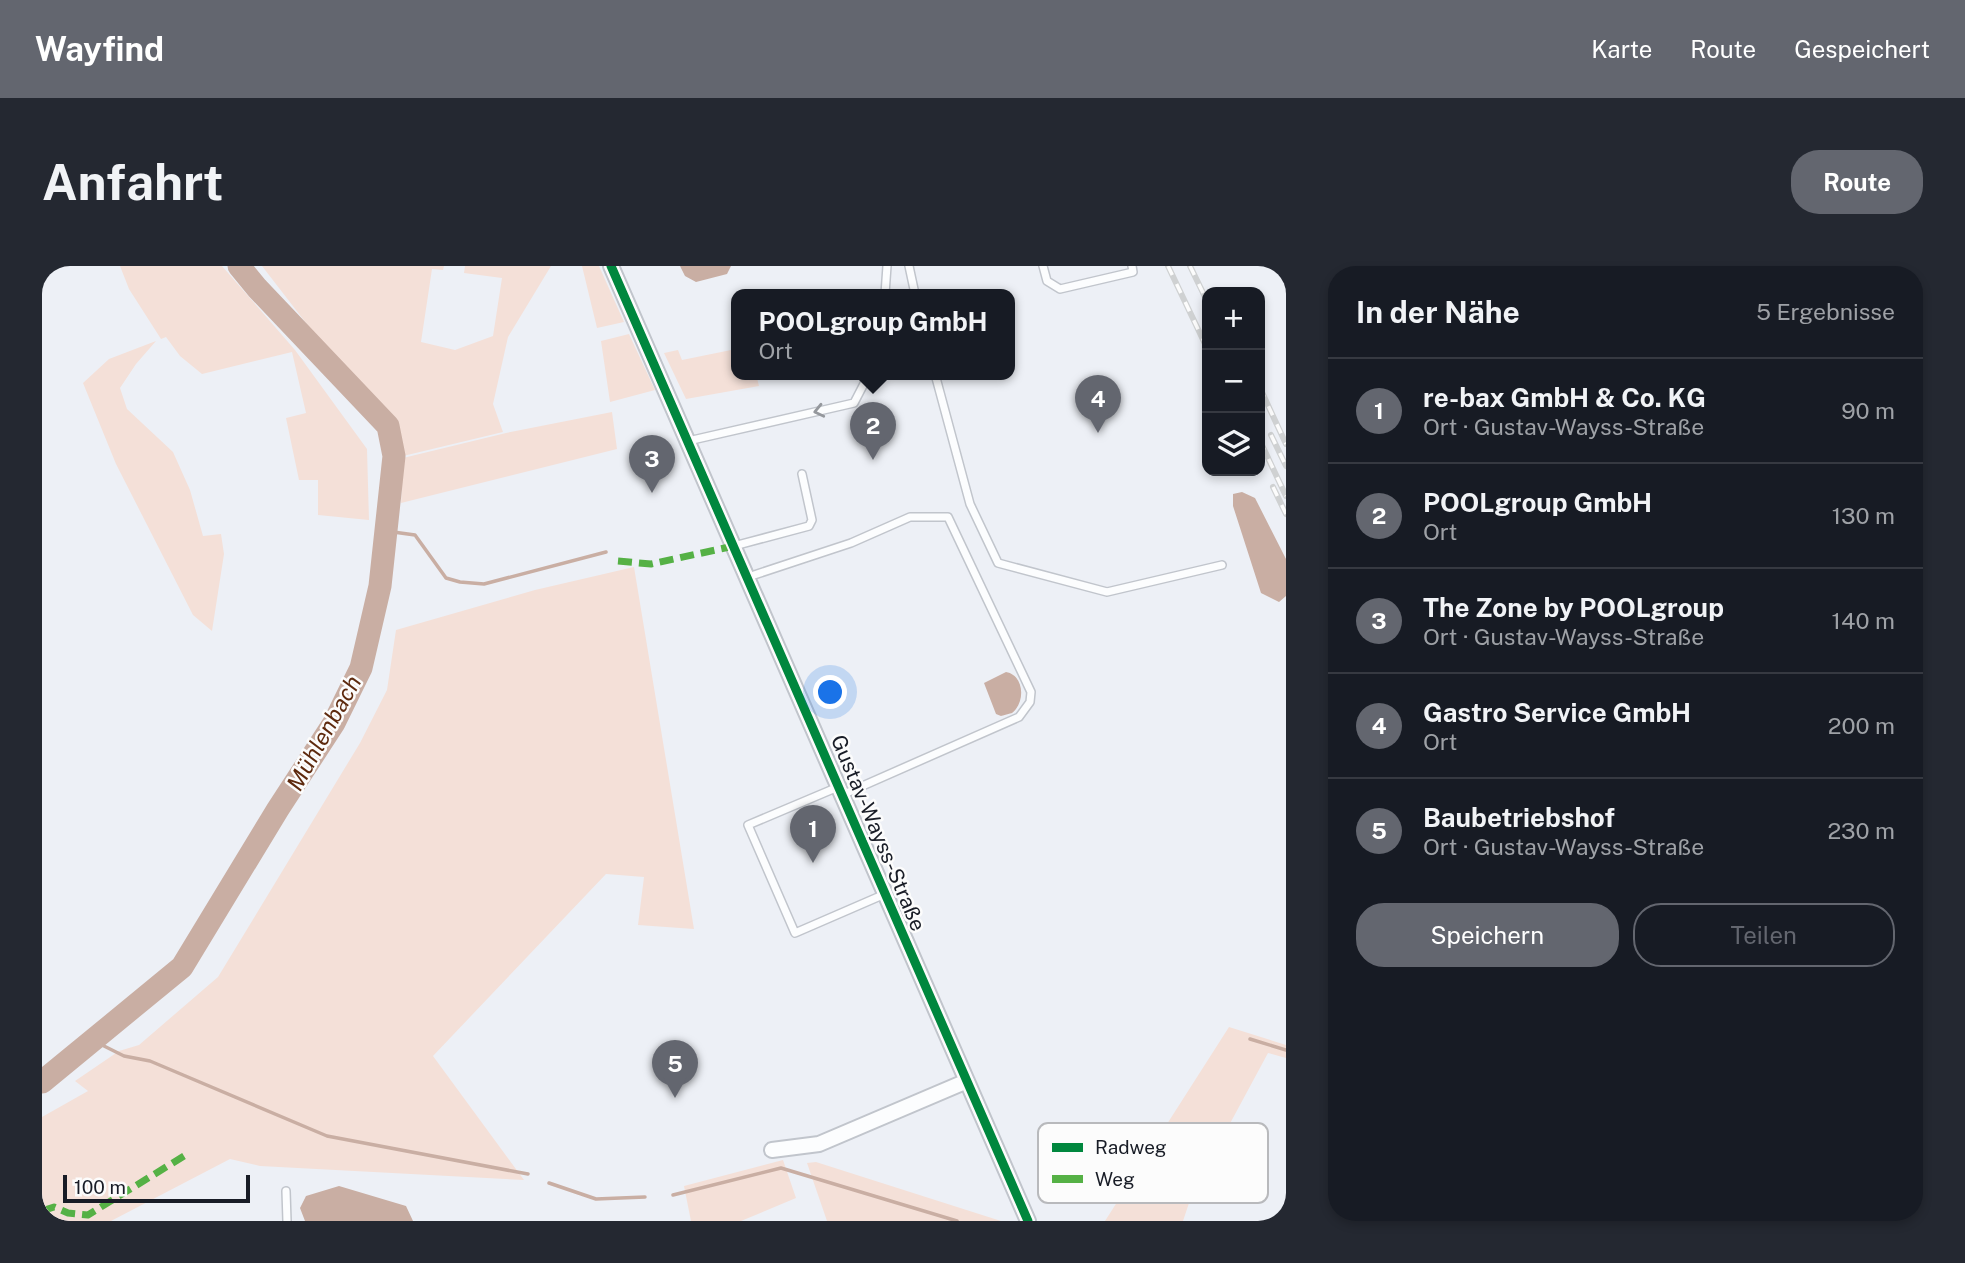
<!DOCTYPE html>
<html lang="de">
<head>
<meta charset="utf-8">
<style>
	:root { --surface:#171b24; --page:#242831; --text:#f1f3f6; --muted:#9ea1a6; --line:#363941; --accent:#63666f }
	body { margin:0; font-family:"Public Sans",sans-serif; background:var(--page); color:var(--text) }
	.controls { position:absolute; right:21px; top:21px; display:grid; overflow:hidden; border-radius:14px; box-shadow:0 4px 10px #0003 }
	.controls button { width:63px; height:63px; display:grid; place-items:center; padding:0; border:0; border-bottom:2px solid var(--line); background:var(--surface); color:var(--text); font:35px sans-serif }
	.scale { position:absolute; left:21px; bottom:18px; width:187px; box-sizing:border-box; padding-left:7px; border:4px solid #181c26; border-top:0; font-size:19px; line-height:24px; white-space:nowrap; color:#181c26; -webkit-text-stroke:5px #fcfcfc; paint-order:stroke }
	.you { position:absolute; left:789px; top:427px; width:24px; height:24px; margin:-18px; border:5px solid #fff; border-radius:50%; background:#1a73e8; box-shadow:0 0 0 10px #1a73e833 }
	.badge { display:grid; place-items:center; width:46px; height:46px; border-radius:50%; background:var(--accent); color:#fff; font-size:23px; font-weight:700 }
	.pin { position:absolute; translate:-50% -58px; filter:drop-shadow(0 2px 4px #0008) }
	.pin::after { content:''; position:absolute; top:37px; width:24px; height:21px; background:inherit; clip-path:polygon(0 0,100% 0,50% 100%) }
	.popup { position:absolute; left:689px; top:23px; width:284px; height:91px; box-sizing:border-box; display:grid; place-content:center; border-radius:14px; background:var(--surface); filter:drop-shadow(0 2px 5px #0005); font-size:23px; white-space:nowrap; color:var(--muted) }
	.popup b { font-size:26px; color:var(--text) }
	.popup::after { content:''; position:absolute; left:50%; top:100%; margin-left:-14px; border:14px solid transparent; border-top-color:var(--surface) }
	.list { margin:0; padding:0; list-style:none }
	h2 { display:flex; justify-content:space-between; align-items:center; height:91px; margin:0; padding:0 28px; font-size:30px }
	h2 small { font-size:23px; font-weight:400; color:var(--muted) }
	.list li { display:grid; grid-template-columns:46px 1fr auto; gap:21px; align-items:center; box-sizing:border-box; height:105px; padding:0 28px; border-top:2px solid var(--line) }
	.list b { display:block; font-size:26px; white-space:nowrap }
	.list p { margin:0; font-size:23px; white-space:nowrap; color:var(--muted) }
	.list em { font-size:23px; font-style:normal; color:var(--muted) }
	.actions { display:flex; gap:14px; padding:21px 28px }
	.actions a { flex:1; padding:16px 0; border:2px solid var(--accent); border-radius:28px; text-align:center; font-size:24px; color:var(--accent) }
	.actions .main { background:var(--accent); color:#fff }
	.icon { flex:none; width:38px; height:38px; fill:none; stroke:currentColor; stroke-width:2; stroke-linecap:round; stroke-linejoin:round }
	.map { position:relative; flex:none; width:1244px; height:955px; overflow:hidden; border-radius:28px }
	header { display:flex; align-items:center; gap:42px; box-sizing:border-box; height:98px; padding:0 35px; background:var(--accent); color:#fff }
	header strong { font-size:33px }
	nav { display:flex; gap:38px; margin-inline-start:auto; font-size:24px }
	.intro { display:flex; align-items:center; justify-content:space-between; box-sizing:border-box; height:168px; padding:0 42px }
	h1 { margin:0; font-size:49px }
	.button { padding:18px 32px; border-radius:28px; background:var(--accent); color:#fff; font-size:24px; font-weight:700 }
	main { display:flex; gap:42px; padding:0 42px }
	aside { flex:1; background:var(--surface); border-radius:28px; box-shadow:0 4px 10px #0003 }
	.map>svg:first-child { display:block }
	.green { fill:#f4e0d8 }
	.water { fill:#c9aea3 }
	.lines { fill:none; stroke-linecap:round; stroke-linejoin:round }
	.stream { stroke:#c9aea3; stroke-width:3.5 }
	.river { stroke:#c9aea3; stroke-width:23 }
	.lane-casing { stroke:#c1c5cc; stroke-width:10 }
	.street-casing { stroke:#c1c5cc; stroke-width:18 }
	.lane { stroke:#fcfdfe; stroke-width:7 }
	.street { stroke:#fcfdfe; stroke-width:14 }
	.rail-casing { stroke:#cfd1d2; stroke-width:6 }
	.rail { stroke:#fcfcfc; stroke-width:3.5; stroke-dasharray:10; stroke-linecap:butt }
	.quiet { stroke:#55b145; stroke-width:7; stroke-dasharray:14 7; stroke-linecap:butt }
	.cycleway-casing { stroke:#fcfcfc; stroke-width:13 }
	.cycleway { stroke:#00873e; stroke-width:9 }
	.oneway { stroke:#95989d }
	.labels { text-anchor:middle; stroke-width:5; stroke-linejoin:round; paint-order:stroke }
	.street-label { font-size:21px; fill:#181c26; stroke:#fcfcfc }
	.water-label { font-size:23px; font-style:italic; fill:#5e2a0e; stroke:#fcfcfc }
	.key { fill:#fcfcfc; stroke:#b8b9bc; stroke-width:2 }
	.key-label { font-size:19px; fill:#181c26 }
</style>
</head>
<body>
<header>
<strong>Wayfind</strong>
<nav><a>Karte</a><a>Route</a><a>Gespeichert</a></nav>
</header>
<div class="intro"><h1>Anfahrt</h1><a class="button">Route</a></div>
<main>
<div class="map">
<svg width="1244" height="955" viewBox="0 0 1244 955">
	<rect width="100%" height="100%" fill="#edf0f6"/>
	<path class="green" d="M78,0h102l73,84 72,99 2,71 -51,-5v-35h-19l-13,-62 20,-5 -14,-61 -90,22 -22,-18 -14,-19 -5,2 -32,-50z
		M220,0h182l-1,4 -11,-1 -11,73 34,8 38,-14 9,-58 -38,-5 1,-7h86l-43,71 -15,67 10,28 -104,25 -9,-38 -67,-74z
		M540,0h17l25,56 -27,6z
		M587,68l26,56 -45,12 -9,-61z
		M114,75l-20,23 -16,24 7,21 46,43 17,38 13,46 18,-2 3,20 -12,77 -19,-16 -77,-151 -33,-81 26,-24z
		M694,83v25h20l3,12 -73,13 -22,-46 14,-3 4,10z
		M570,146l5,37 -216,54 2,-45 103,-25z
		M592,301l60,362 -56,-4 6,-48 -38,-3 -173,182 91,124 -264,-14 -30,-7 -119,62h-69v-104l46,-26 -13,-10 44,-30 20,-6 79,-68 142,-234 27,-53 9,-60 139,-40z
		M1187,761l57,18v13l-18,-5 -76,141 -9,27h-78z
		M741,894l13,38 -55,23h-50l-7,-35z
		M774,896l185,59h-174l-20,-58z"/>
	<path class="water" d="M638,0h51l-4,8 -31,8 -11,-6z
		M1200,226l13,6 31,61v37l-7,6 -18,-9 -28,-87v-12z
		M964,406c18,3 20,30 6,41 -1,0 -10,3 -11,3l-5,-2 -12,-31z
		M297,920l67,20 7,15h-108l-5,-13 6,-12z"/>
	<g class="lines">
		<path class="stream" d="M344,265l29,4 31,43 14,4 24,2 122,-32
			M1208,773l36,11
			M52,775l30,15 26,5 177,75 201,38
			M507,917l47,16 49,-2
			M631,929l108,-27 176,53"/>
		<path class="river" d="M0,816l140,-115 96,-158 56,-86 27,-55 19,-82 14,-130 -6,-30 -131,-138 -18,-22"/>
		<g class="lane-casing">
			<path id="lane" d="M867,0l6,28
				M1001,0l4,15 13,8 73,-17 -1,-6
				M843,28l2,-28
				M893,108l35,130 28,59 109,29 115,-27
				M646,175l166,-38 15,-29
				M692,280l75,-20 3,-6 -10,-46
				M706,311l103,-34 59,-26h38l83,175 -1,10 -11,15 -177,78
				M796,521l-90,38 47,108 90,-39
				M244,925l1,30"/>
		</g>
		<g class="street-casing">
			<path id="street" d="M569,0l417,955
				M730,884l47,-6 148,-63"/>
		</g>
		<use href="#lane" class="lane"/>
		<use href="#street" class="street"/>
		<g class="rail-casing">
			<path id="rail" d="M1126,0l39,82
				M1148,0l17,35
				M1218,122l26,56
				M1229,169l15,31
				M1218,175l26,55
				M1231,221l13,27"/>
		</g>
		<use href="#rail" class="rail"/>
		<path class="quiet" d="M576,295l33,3 83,-18
			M0,945l12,-4 14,6 20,2 96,-59"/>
		<g class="cycleway-casing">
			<path id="cycleway" d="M569,0l417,955"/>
		</g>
		<use href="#cycleway" class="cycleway"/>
	</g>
	<defs><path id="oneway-chevron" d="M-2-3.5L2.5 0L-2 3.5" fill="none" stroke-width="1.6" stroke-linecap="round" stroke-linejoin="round" transform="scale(1.75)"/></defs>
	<use class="oneway" href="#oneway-chevron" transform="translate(777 145) rotate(167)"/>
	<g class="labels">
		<g class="street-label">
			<text transform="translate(836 567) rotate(67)" y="7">Gustav-Wayss-Straße</text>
		</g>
		<g class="water-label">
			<text transform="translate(282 467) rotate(-61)" y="8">Mühlenbach</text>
		</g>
	</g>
	<rect x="996" y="857" width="230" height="80" rx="10" class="key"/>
	<rect x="1010" y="877" width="31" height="9" fill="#00873e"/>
	<rect x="1010" y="909" width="31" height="8" fill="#55b145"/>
	<g class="key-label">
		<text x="1053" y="888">Radweg</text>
		<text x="1053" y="920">Weg</text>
	</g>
</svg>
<div class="controls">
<button>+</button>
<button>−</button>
<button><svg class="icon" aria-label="layers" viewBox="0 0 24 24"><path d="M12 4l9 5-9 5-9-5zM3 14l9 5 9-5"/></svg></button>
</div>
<div class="scale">100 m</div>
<div class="you"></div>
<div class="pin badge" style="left:771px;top:597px">1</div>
<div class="pin badge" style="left:831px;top:194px">2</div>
<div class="popup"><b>POOLgroup GmbH</b>Ort</div>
<div class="pin badge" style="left:610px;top:227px">3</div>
<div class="pin badge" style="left:1056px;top:167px">4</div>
<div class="pin badge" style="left:633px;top:832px">5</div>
</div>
<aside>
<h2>In der Nähe<small>5 Ergebnisse</small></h2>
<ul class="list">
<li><span class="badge">1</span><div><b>re-bax GmbH &amp; Co. KG</b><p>Ort · Gustav-Wayss-Straße</p></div><em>90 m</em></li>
<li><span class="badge">2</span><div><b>POOLgroup GmbH</b><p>Ort</p></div><em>130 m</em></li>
<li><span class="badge">3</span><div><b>The Zone by POOLgroup</b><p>Ort · Gustav-Wayss-Straße</p></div><em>140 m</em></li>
<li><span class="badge">4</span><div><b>Gastro Service GmbH</b><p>Ort</p></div><em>200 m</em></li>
<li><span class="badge">5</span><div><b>Baubetriebshof</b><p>Ort · Gustav-Wayss-Straße</p></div><em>230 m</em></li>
</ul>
<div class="actions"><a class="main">Speichern</a><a>Teilen</a></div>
</aside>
</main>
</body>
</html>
